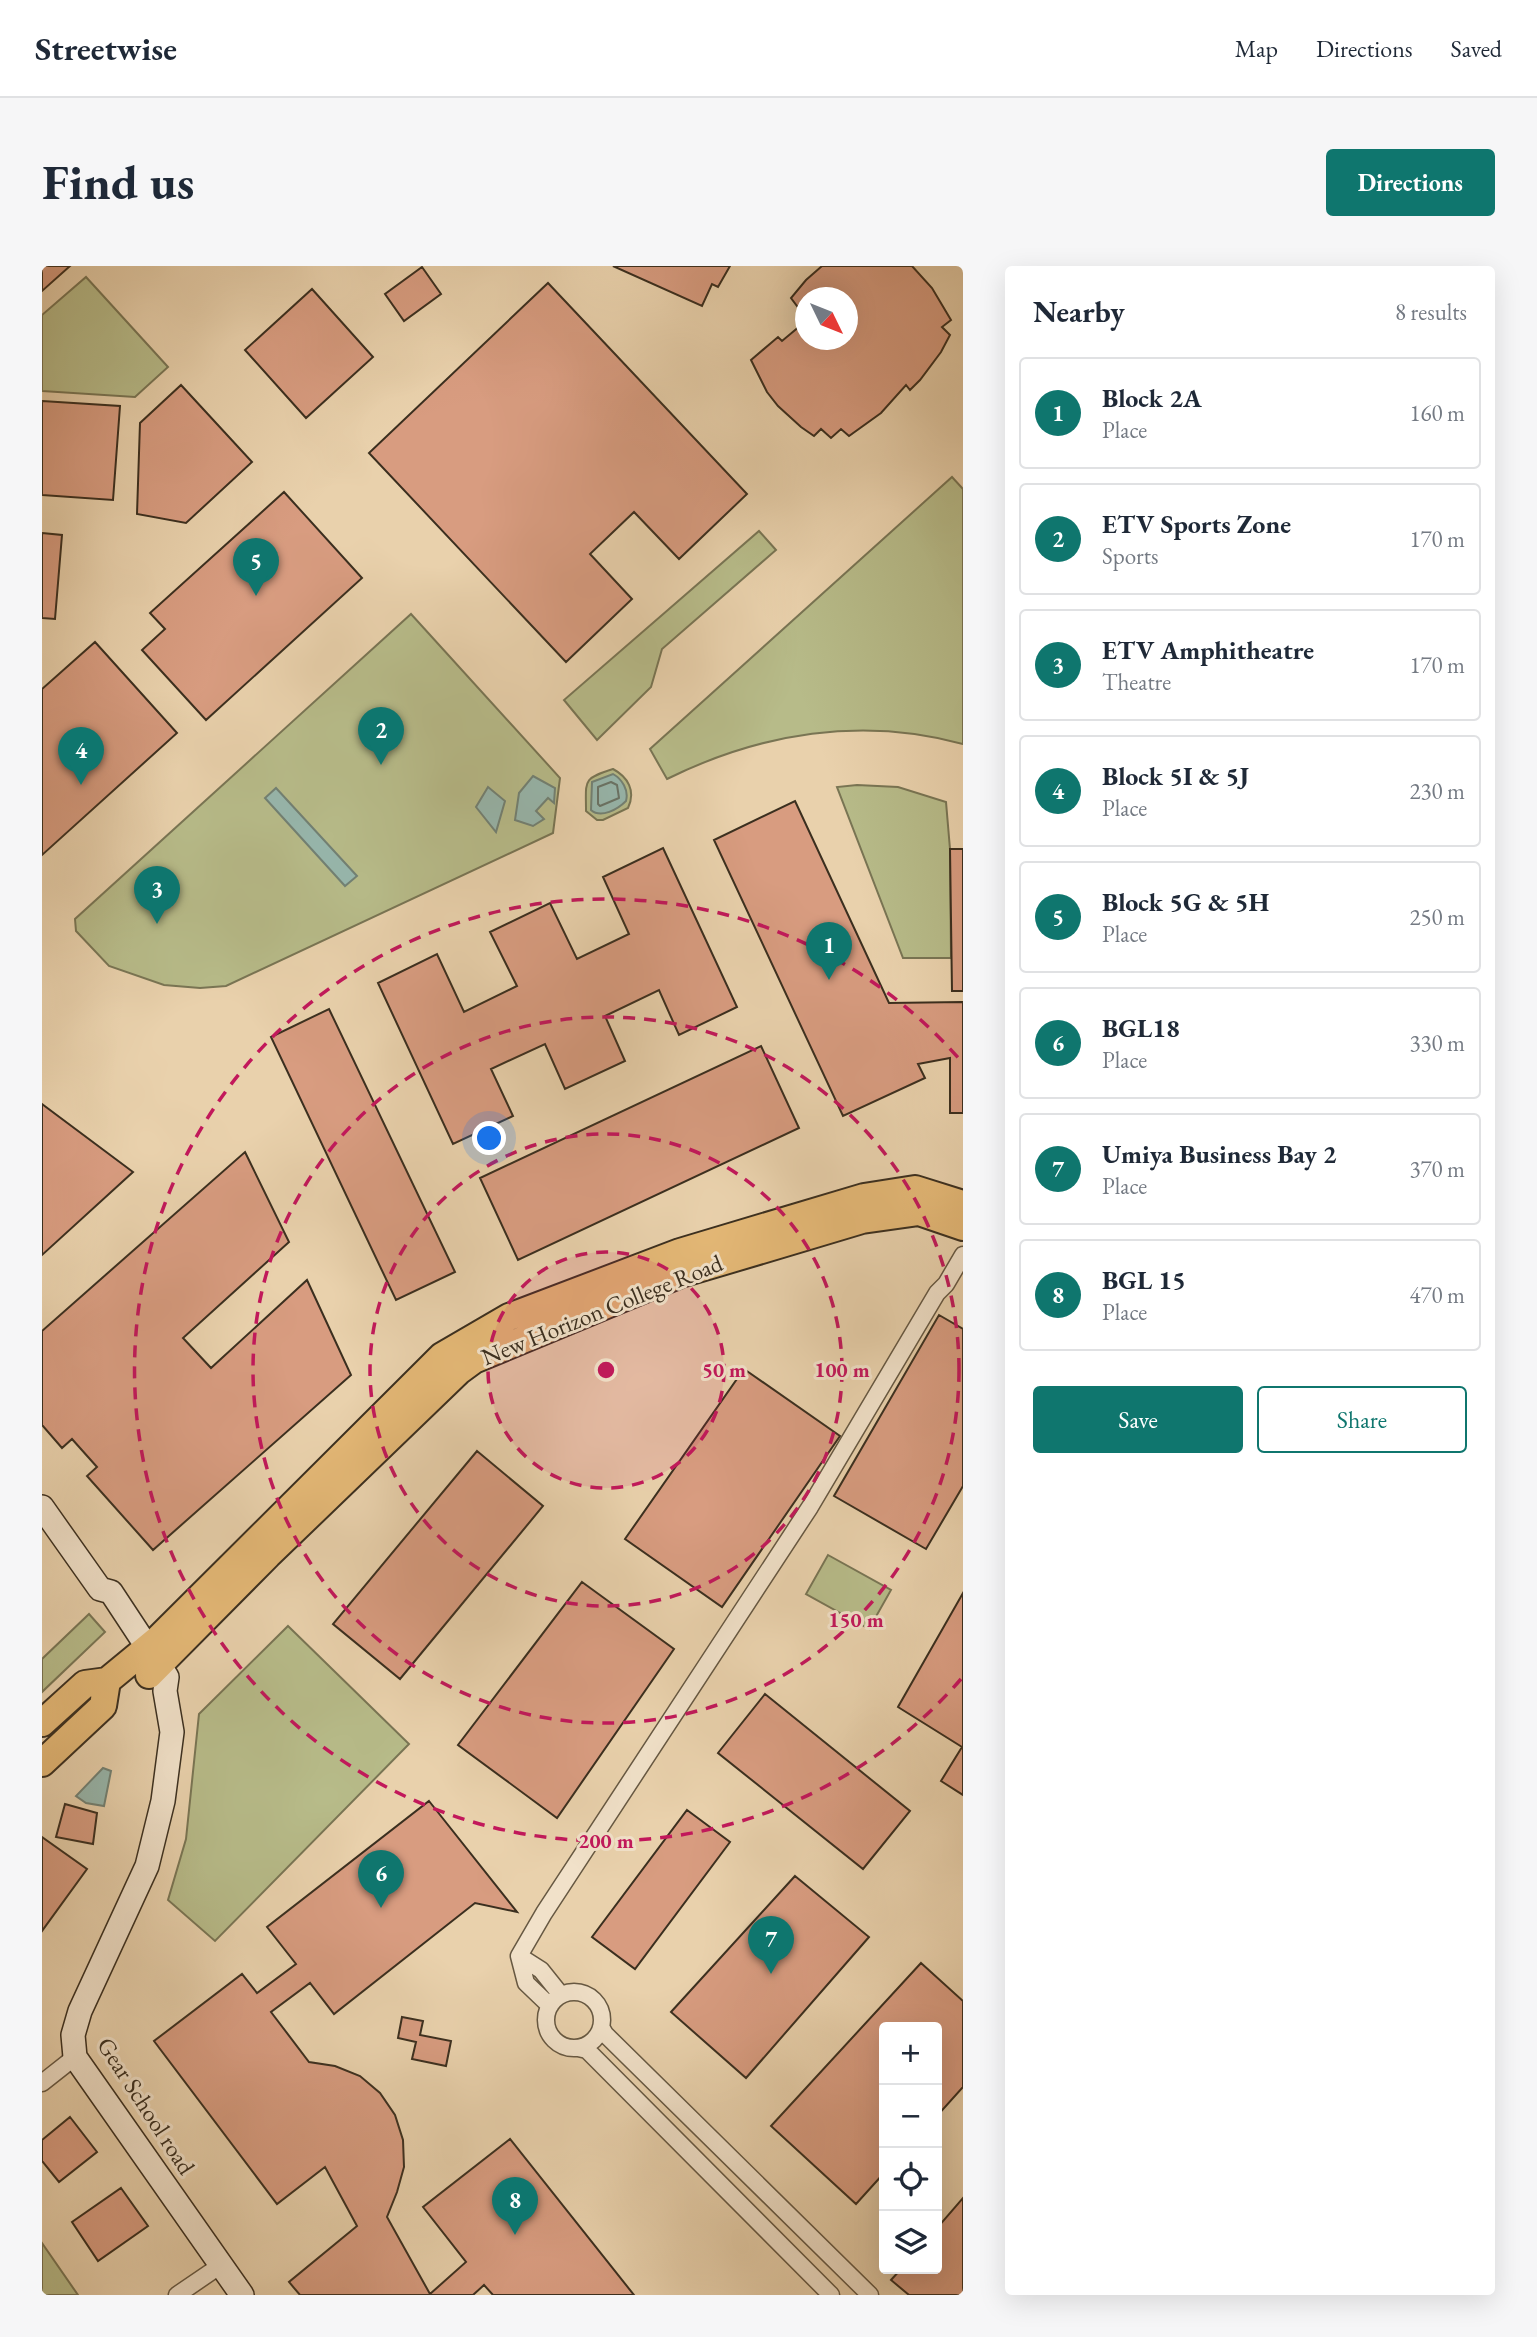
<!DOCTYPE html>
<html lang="en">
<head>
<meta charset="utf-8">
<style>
	:root { --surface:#fff; --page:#f6f6f7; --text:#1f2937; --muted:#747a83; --line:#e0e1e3; --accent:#0f766e }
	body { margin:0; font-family:"EB Garamond",serif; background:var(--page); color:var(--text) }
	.controls { position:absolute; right:21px; bottom:21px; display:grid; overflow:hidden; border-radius:7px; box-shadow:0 7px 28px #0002 }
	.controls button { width:63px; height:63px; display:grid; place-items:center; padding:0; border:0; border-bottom:2px solid var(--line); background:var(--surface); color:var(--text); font:35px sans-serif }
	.compass { position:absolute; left:753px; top:21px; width:63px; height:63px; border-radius:50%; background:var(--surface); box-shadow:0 7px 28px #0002; rotate:133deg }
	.you { position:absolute; left:448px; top:873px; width:24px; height:24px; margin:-18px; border:5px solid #fff; border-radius:50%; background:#1a73e8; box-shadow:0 0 0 10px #1a73e833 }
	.badge { display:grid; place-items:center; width:46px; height:46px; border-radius:50%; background:var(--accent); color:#fff; font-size:23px; font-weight:700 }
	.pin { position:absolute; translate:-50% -58px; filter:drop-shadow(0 2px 4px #0008) }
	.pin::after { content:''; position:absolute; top:37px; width:24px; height:21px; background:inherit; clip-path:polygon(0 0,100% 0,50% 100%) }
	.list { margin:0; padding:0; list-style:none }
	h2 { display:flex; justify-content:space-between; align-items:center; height:91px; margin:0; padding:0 28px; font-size:30px }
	h2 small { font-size:23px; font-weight:400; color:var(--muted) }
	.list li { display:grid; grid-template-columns:46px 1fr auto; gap:21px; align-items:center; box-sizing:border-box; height:112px; margin:0 14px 14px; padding:0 14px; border:2px solid var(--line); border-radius:7px }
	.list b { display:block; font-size:26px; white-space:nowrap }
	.list p { margin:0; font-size:23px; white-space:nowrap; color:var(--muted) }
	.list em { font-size:23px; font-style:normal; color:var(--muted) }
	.actions { display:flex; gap:14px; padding:21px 28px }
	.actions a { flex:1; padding:16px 0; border:2px solid var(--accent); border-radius:7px; text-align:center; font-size:24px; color:var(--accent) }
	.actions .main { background:var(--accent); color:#fff }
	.icon { flex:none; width:38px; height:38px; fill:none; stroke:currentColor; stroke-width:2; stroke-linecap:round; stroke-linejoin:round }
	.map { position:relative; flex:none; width:921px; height:2029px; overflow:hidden; border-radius:7px }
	header { display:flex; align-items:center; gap:42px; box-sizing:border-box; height:98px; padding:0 35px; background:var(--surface); border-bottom:2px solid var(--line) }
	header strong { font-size:33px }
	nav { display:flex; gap:38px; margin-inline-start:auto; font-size:24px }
	.intro { display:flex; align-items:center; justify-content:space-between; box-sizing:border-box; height:168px; padding:0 42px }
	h1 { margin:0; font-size:49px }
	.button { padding:18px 32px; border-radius:7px; background:var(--accent); color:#fff; font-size:24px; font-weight:700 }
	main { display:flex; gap:42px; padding:0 42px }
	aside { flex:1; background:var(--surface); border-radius:7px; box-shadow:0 7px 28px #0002 }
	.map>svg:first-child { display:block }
	.green { fill:#b7bb89; stroke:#797554; stroke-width:2 }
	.water { fill:#97b7ad; stroke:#728174; stroke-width:2 }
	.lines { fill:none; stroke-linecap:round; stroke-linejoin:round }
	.shore { stroke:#697366; stroke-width:2 }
	.building { fill:#d89c80; stroke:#3b2f1f; stroke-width:2 }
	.street-casing { stroke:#665842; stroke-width:19 }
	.secondary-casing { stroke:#3b2f1f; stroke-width:26 }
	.primary-casing { stroke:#3b2f1f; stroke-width:30 }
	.street { stroke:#f1e1c9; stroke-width:16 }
	.secondary { stroke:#f1e1c9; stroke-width:23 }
	.primary { stroke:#e4b876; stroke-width:26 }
	.ring { fill:none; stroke:#c2185b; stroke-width:3.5; stroke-dasharray:12 9 }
	.labels { text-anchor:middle; stroke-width:6; stroke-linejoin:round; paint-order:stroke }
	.street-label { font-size:24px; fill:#3b2f1f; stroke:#f1e1c9 }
	.centre { fill:#c2185b; stroke:#f1e1c9; stroke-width:3.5 }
	.ring-label { font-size:21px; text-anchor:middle; font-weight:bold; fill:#c2185b; stroke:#f1e1c9; stroke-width:6; stroke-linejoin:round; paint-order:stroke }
</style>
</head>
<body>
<header>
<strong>Streetwise</strong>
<nav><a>Map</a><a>Directions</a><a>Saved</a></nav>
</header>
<div class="intro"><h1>Find us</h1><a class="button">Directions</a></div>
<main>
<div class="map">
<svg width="921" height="2029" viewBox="0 0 921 2029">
	<rect width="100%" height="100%" fill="#e9d1ac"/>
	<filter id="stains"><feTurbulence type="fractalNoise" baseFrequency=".00286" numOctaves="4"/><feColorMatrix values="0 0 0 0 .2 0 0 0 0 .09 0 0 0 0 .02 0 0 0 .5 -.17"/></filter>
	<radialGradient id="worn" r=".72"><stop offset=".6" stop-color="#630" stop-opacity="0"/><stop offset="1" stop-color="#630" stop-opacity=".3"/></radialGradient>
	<path class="green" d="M44,11l82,90 -33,30 -93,-6v-76z
		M910,211l11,12v255c-101,-28 -203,-11 -296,35l-17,-30z
		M717,265l17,19 -114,99 -11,38 -54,53 -33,-40z
		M369,348l149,164 -7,55 -327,153 -26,2 -36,-3 -55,-19 -33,-35 -1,-12z
		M571,503c15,8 23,22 15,39l-25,12h-6l-11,-9c0,-31 -4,-32 27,-42z
		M815,519l41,2 48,15 4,47 1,109h-48l-66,-171z
		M786,1289l63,35 -22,39 -63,-35z
		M47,1348l16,18 -63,60v-33z
		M246,1360l121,118 -194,197 -47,-41 18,-61 13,-125z
		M0,1977l36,52h-36z"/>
	<path class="water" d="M571,508c9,5 16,16 13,27 -8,8 -25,18 -35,9l1,-28z
		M491,510l22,12 -1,15 -6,-5 -12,13 8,8 -11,7 -18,-6 4,-27z
		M446,521l17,14 -9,31 -20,-25z
		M234,522l81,88 -12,10 -80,-88z
		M61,1502l8,3 -7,35 -18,-3 -10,-7z"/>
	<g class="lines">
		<path class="shore" d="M569,516l6,3 2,13 -19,8 -2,-2v-17z"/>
	</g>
	<path class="building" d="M0,0h28l-28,25z
		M571,0h117l-12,21 -6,-3 -10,22z
		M780,0h90l20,22 19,32 -9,7 8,8 -9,17 -21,28 -10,10 -4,-5 -25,28 -32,23 -8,-7 -10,9 -10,-9 -7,7 -13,-9 -23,-21 -11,-14 -16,-32 27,-23 4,4 24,-20v19h42v-42h-42v20l-15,-20 15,-18z
		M380,1l19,27 -37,27 -19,-27z
		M506,17l199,211 -68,65 -45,-47 -44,42 42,45 -66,63 -197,-209z
		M270,23l61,68 -67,61 -61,-68z
		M139,119l71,77 -66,61 -49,-9 3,-91z
		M0,135l78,5 -7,94 -71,-5z
		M242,226l78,86 -156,142 -64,-70 23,-21 -15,-16z
		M0,267l20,2 -7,84 -13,-1z
		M53,376l82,91 -135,122v-166z
		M753,535l94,202 74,-1v111h-13v-55l-32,6 7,14 -82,38 -129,-276z
		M621,582l74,159 -58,28 -20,-45 -54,26 20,45 -60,28 -20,-45 -54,25 22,47 -60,28 -75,-161 59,-29 27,58 53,-26 -27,-54 60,-29 27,56 52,-25 -26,-57z
		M908,583h13v142h-11z
		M287,743l126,263 -59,28 -125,-263z
		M719,780l38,82 -281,132 -38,-82z
		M0,838l91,68 -91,83z
		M203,886l44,90 -106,96 28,30 96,-88 44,95 -198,175 -66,-74 10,-9 -25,-28 -10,9 -20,-23v-94z
		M897,1049l24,14v157l-37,63 -92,-53z
		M702,1103l96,67 -118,171 -97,-68z
		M435,1185l66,55 -143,173 -67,-55z
		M540,1316l92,67 -117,169 -99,-73z
		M921,1327v202l-22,-14 21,-34 -64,-40z
		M723,1428l145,117 -47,58 -145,-116z
		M387,1535l88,111 -42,-9 -141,111 -24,-31 -39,29 38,50 26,4 25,10 20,17 15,22 8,25 1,27 -7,25 -10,25 43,77 36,-32 -43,-55 87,-68 124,156h-141l-9,-10 -11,10h-173l-11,-13 68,-56 -32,-59 -48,37 -123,-163 88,-67 15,19 39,-29 -29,-37z
		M23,1538l32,9 -4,31 -37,-7z
		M645,1544l43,32 -95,127 -43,-32z
		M0,1571l45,32 -45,62z
		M753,1610l74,61 -123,141 -75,-66z
		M879,1697l42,38v86l-26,29v-89h-53v146l-28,31 -85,-78z
		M360,1751l21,4 -3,14 31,6 -5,25 -34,-7 4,-17 -18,-4z
		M28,1851l27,35 -38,30 -17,-21v-21z
		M79,1922l27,38 -50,35 -26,-39z
		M921,1932v97h-54l-18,-15 10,-11h36v-41z"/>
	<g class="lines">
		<g class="street-casing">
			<path id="street" d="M477,1690l22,14 20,25
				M504 1754a28 28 0 1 1 56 0a28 28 0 1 1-56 0Z
				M508,1740l-24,-23 -7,-27 25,-43 266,-406 127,-214 9,-9 17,-29
				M559,1761l4,7 265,261
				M536,1782l9,2 244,245
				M0,1817l33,-26
				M135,2029l44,-30"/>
		</g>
		<g class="secondary-casing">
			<path id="secondary" d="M0,1241l58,82 11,3 56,85 -2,14 7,41 -9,69 -16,65 -67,145 -7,24 2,22 167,238"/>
		</g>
		<g class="primary-casing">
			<path id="primary" d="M107,1409l119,-120 191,-184 15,-11 207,-86 181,-54 57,-8 44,15
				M0,1457l43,-39 22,-3 51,-42 284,-283 67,-39 171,-65 184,-55 51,-8 48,15
				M0,1497l61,-57 4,-25"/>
		</g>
		<use href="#street" class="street"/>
		<use href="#secondary" class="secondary"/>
		<use href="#primary" class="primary"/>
	</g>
	<circle cx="564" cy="1104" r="118" fill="#c2185b" fill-opacity=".12"/>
	<g class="ring">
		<circle cx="564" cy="1104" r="118"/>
		<circle cx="564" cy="1104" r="236"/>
		<circle cx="564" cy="1104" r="353"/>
		<path d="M919 1413A471 471 0 1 1 919 795"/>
	</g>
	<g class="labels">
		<g class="street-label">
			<text transform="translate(560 1044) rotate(-22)" y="8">New Horizon College Road</text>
			<text transform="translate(104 1840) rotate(57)" y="8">Gear School road</text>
		</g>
	</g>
	<circle cx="564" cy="1104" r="10" class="centre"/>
	<g class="ring-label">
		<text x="682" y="1111">50 m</text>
		<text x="800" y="1111">100 m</text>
		<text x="814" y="1361">150 m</text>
		<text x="564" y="1582">200 m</text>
	</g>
	<rect width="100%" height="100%" filter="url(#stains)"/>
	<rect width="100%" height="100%" fill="url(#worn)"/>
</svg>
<div class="controls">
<button>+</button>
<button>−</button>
<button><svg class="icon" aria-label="locate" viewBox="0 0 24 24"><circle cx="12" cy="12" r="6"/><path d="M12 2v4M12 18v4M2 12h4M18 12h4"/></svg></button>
<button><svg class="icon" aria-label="layers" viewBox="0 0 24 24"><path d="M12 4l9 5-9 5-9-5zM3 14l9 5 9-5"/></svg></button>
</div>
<svg class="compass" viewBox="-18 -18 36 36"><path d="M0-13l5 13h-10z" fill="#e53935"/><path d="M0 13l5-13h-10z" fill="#747a83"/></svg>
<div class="you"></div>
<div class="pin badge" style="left:787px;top:714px">1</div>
<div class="pin badge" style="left:339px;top:499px">2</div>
<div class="pin badge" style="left:115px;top:658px">3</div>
<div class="pin badge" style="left:39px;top:519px">4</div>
<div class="pin badge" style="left:214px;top:330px">5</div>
<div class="pin badge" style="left:339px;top:1642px">6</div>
<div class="pin badge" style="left:729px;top:1708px">7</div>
<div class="pin badge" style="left:473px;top:1969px">8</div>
</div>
<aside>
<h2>Nearby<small>8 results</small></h2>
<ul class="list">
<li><span class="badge">1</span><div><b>Block 2A</b><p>Place</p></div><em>160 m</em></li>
<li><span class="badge">2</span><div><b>ETV Sports Zone</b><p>Sports</p></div><em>170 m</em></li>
<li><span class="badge">3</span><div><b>ETV Amphitheatre</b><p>Theatre</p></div><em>170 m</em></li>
<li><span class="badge">4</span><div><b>Block 5I &amp; 5J</b><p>Place</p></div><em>230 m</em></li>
<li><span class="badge">5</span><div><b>Block 5G &amp; 5H</b><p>Place</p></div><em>250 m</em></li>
<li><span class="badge">6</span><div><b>BGL18</b><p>Place</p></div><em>330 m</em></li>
<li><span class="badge">7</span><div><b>Umiya Business Bay 2</b><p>Place</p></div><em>370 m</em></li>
<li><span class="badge">8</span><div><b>BGL 15</b><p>Place</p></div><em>470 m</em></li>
</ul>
<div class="actions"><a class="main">Save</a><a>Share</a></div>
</aside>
</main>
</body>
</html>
